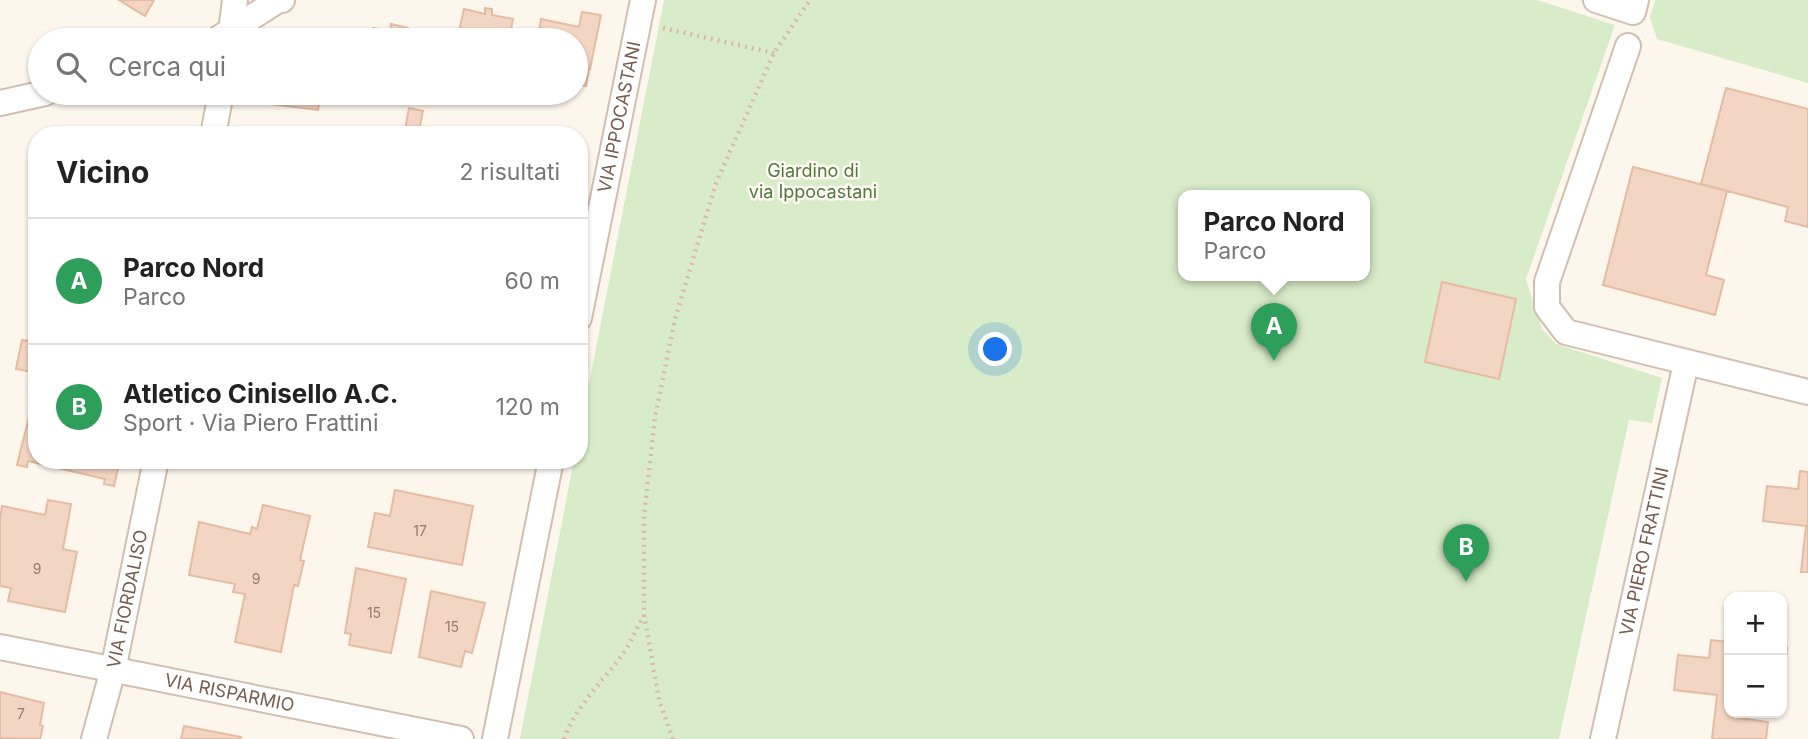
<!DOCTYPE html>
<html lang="it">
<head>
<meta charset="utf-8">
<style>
	:root { --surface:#fff; --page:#f2f2f2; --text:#222; --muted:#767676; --line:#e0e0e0; --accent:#0f766e }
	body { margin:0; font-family:Inter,sans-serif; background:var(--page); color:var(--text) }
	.controls { position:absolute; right:21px; bottom:21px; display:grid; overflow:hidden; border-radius:14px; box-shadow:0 2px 5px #0004 }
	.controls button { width:63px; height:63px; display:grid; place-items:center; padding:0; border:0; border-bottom:2px solid var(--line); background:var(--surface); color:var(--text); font:35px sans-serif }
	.you { position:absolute; left:996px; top:350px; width:24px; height:24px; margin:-18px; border:5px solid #fff; border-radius:50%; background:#1a73e8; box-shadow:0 0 0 10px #1a73e833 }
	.badge { display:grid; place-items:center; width:46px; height:46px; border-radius:50%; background:var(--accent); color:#fff; font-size:23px; font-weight:700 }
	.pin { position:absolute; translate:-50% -58px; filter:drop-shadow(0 2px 4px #0008) }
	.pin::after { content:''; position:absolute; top:37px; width:24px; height:21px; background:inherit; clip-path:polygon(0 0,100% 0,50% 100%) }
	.popup { position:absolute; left:1178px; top:190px; width:192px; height:91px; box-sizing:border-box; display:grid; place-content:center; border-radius:14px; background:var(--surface); filter:drop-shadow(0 2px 5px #0005); font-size:23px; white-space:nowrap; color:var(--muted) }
	.popup b { font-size:26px; color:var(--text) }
	.popup::after { content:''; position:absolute; left:50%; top:100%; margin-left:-14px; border:14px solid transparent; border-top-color:var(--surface) }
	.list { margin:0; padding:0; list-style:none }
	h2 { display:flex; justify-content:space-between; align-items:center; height:91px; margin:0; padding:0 28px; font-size:30px }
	h2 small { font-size:23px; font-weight:400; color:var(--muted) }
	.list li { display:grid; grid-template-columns:46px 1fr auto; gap:21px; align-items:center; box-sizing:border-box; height:126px; padding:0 28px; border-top:2px solid var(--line) }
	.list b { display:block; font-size:26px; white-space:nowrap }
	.list p { margin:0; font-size:23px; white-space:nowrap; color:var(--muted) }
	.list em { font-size:23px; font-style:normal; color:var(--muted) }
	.icon { flex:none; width:38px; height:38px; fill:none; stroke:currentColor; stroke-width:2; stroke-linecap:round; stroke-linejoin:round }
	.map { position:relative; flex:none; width:1808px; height:739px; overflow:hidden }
	.search { position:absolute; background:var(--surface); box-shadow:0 2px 5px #0004; left:28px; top:28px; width:560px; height:77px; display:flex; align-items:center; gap:18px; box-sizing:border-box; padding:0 24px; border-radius:38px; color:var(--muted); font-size:26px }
	.panel { position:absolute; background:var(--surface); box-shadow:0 2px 5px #0004; left:28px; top:126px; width:560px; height:343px; border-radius:28px }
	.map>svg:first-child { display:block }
	.green { fill:#d8ecc9; fill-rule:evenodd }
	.building { fill:#f3d5c3; stroke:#e6bba3; stroke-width:2 }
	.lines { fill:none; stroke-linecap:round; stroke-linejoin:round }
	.street-casing { stroke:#d1beb0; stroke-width:28 }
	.path { stroke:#d9b8a5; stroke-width:4.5; stroke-dasharray:2 5; stroke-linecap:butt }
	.street { stroke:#fff; stroke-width:24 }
	.labels { text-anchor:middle; stroke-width:5; stroke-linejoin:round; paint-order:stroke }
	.number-label { font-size:14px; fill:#987a6a }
	.street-label { font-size:18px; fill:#7a5c4d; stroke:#fffaf3 }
	.park-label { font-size:18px; fill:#537a41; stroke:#fffaf3 }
</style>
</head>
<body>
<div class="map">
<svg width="1808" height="739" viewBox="0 0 1808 739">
	<rect width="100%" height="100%" fill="#fdf6ec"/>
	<path class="green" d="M664,0h873l78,25 -89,254 16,50 14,15 106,34 -10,45 -23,-3 -70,319h-1039l54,-279h5v-25zM1183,195h182v80h-182z
		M1655,0h153v83l-151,-44 -7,-22z"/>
	<path class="building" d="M119,0h35l-9,16z
		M485,8l7,1v6l21,4 -4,21h-52l7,-31 21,5z
		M582,12l19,3 -11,54 -14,-2v-27h-38l3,-21 38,8z
		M391,24l17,4 -1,6 18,3v3h-54l2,-12 17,3z
		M576,67l13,2 -3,17 -10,-2z
		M1726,88l82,21v118l-23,-6 3,-14 -87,-23z
		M264,93h57l-3,17 -56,-7z
		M409,108l14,3 -5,24h-14z
		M1633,167l94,24 -21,84 18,5 -9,35 -112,-30z
		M1442,282l74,17 -17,80 -74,-17z
		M35,313h2v60l-21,-4 6,-29 6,1z
		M31,409l6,1v50h79l-1,3 4,1 -5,22 -10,-2 1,-5 -77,-18 -1,6 -10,-2z
		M1800,471l8,1v100h-7l5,-46 -43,-5 4,-35 31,3z
		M395,490l78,16 -11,59 -94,-18 7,-34 15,3z
		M48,500l23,4 -8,45 14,3 -12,60 -57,-11 3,-13 -11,-2v-68l2,-12 43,9z
		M263,505l47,11 -10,44 4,1 -6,25 -4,-1 -13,67 -46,-10 10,-48 -12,-2 2,-8 -46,-9 10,-53 51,12 2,-7 5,2z
		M356,568l50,11 -15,74 -42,-8 2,-11 -6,-1z
		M431,591l54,12 -13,50 -7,-2 -4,16 -42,-10z
		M1711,640l18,2v71h4v4l35,5 -2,17h-54l5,-44 -43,-5 4,-35 31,3z
		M1782,648h5l-4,37 -1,-1z
		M0,692l44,11 -4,22 3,1 -3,13 -40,-1z
		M184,726l57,11 -1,2h-59z"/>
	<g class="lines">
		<g class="street-casing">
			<g id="street">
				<path d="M1596,0l37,12 3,-12"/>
				<path d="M216,40l61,-39 5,-1"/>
				<path d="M230,40l5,-40"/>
				<path d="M1628,46l-81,236v25l19,25 242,60"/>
				<path d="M0,103l45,-10"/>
				<path d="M213,135l8,-42"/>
				<path id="s1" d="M579,318l64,-318"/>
				<path id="s2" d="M0,647l461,92"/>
				<path id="s3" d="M94,739l19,-69 43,-210"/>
				<path d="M495,739l56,-279"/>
				<path id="s4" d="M1603,739l83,-376"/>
			</g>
		</g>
		<path class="path" d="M663,28l111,25
			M564,739c11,-31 36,-55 56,-81 10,-13 16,-29 24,-43
			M673,739l-14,-39 -15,-86v-98l11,-99 20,-98 41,-136 58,-130 36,-53"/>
		<use href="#street" class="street"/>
	</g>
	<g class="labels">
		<g class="number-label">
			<text x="420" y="536">17</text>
			<text x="37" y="574">9</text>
			<text x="256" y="584">9</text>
			<text x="374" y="618">15</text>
			<text x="452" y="632">15</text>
			<text x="21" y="719">7</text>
		</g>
		<g class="street-label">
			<text dy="6" stroke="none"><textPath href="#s1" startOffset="205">VIA IPPOCASTANI</textPath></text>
			<text dy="6" stroke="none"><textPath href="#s4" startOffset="192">VIA PIERO FRATTINI</textPath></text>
			<text dy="6" stroke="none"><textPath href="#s3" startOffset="144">VIA FIORDALISO</textPath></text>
			<text dy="6" stroke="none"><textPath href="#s2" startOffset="234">VIA RISPARMIO</textPath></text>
		</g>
		<g class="park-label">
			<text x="813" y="177">Giardino di<tspan x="813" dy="21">via Ippocastani</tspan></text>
		</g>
	</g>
</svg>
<div class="controls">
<button>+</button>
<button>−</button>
</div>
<div class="you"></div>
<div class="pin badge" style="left:1274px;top:361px;background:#2e9e5b">A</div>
<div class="popup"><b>Parco Nord</b>Parco</div>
<div class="pin badge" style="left:1466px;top:582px;background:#2e9e5b">B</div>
<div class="search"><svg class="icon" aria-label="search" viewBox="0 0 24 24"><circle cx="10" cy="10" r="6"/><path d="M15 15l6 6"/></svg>Cerca qui</div>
<section class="panel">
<h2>Vicino<small>2 risultati</small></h2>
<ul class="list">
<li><span class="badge" style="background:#2e9e5b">A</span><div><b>Parco Nord</b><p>Parco</p></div><em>60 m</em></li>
<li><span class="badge" style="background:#2e9e5b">B</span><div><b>Atletico Cinisello A.C.</b><p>Sport · Via Piero Frattini</p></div><em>120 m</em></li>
</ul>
</section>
</div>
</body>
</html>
